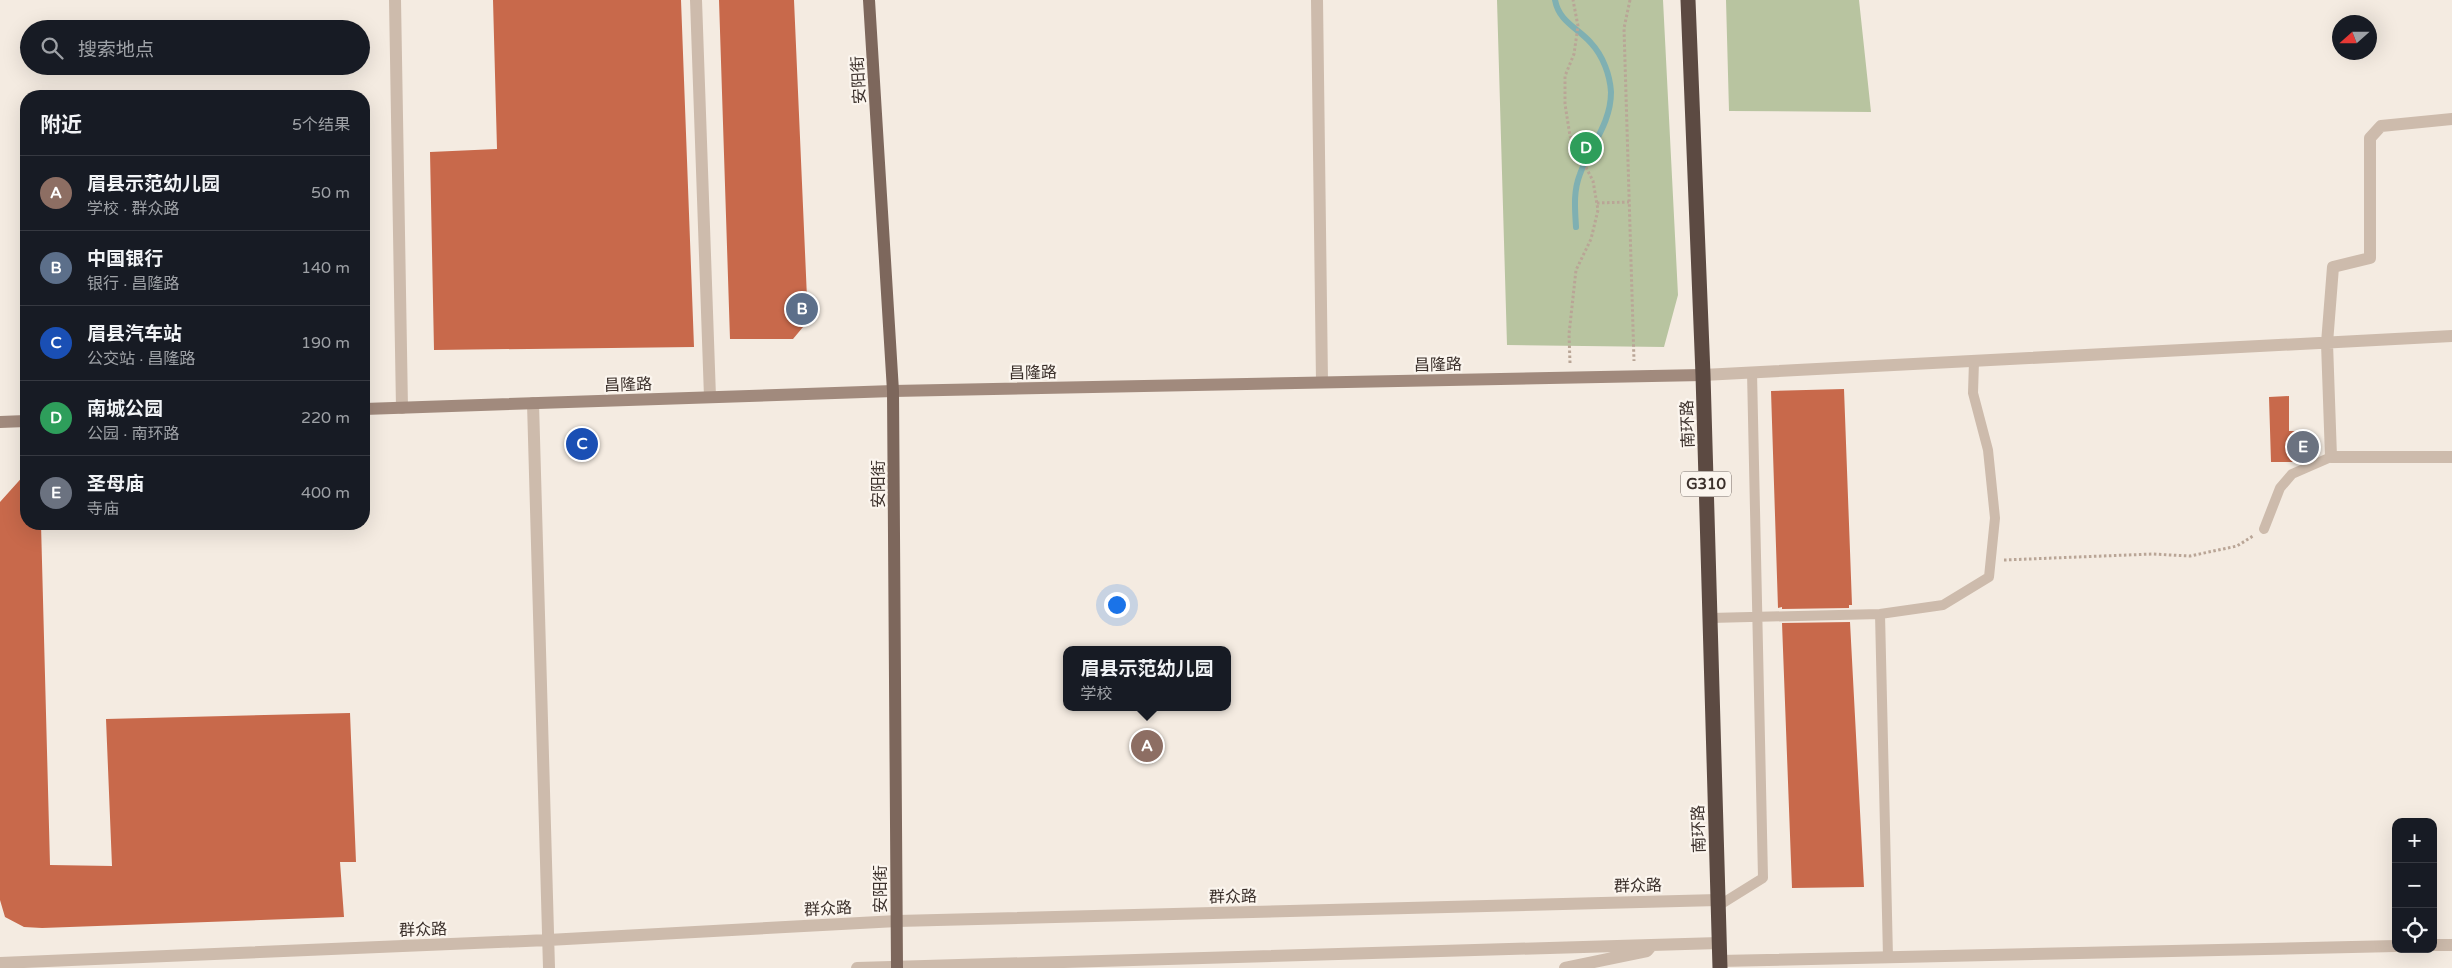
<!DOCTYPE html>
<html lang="zh">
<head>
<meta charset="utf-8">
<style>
	:root { --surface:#171b24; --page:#20242c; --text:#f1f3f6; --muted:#9ea1a6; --line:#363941; --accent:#db2777 }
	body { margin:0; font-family:"Varela Round","Noto Sans SC",sans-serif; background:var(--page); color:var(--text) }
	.controls { position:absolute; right:15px; bottom:15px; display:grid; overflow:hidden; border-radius:10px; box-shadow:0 5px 20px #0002 }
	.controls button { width:45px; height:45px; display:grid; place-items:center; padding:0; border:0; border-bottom:1px solid var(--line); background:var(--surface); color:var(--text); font:25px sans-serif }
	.compass { position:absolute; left:2332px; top:15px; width:45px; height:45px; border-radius:50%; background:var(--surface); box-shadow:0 5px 20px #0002; rotate:249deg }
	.you { position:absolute; left:1116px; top:604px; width:18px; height:18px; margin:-12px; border:4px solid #fff; border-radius:50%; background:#1a73e8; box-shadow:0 0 0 8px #1a73e833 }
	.badge { display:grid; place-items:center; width:32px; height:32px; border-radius:50%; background:var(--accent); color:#fff; font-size:16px; font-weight:700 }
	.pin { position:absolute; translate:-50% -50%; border:2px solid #fff; box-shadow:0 1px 5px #0006 }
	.popup { position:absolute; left:1063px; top:646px; width:168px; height:65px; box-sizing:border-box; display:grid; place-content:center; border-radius:10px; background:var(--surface); filter:drop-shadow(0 1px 4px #0005); font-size:16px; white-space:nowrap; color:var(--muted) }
	.popup b { font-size:19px; color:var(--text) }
	.popup::after { content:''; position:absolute; left:50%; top:100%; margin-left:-10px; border:10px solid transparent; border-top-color:var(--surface) }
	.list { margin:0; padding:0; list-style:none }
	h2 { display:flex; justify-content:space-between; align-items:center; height:65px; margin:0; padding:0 20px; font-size:21px }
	h2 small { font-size:16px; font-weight:400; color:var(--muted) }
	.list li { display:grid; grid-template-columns:32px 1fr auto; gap:15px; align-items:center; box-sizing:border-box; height:75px; padding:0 20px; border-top:1px solid var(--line) }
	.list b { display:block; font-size:19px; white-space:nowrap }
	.list p { margin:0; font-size:16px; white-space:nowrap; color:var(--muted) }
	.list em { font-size:16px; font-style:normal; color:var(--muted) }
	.icon { flex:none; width:28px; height:28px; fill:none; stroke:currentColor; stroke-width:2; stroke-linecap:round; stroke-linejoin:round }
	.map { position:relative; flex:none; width:2452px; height:968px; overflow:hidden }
	.search { position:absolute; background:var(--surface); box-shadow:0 5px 20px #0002; left:20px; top:20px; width:350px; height:55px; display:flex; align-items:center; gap:12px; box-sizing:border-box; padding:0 18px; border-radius:28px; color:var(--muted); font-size:19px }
	.panel { position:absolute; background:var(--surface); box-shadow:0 5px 20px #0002; left:20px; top:90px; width:350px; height:440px; border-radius:20px }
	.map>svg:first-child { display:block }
	.green { fill:#b8c4a0 }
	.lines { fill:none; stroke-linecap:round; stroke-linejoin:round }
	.stream { stroke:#7fb0b2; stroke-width:6 }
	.building { fill:#c8694b }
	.path { stroke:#b9a596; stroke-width:3; stroke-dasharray:2.5 2.5; stroke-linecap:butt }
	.lane { stroke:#cdbbac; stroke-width:10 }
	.street { stroke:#cdbbac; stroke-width:12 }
	.secondary { stroke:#a18a7d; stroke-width:12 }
	.primary { stroke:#7d675c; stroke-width:12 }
	.highway { stroke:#5c4a42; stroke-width:15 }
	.labels { text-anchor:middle; stroke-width:4.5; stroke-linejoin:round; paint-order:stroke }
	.shield { fill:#fbf5ee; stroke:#756b66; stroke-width:1 }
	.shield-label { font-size:15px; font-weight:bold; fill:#3b302b }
	.street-label { font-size:16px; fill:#3b302b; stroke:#fbf5ee }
</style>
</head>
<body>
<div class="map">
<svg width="2452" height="968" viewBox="0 0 2452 968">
	<rect width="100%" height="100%" fill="#f4ebe1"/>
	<path class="green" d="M1497,0h166l15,295 -14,52 -157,-2z
		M1726,0h133l12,112 -142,-1z"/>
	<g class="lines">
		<path class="stream" d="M1555,0c4,22 23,28 36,43 12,13 19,32 20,49 0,32 -21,54 -31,82 -7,18 -5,35 -4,53"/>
	</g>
	<path class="building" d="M493,0h188l13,347 -260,3 -4,-198 67,-3z
		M719,0h75l14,321 -15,18h-63z
		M1844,389l8,216h-3v3l-67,1v-2l-4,1 -7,-217z
		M2289,396v35h7v31h-25l-2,-65z
		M26,473v51h15l9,341 62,1 -6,-147 244,-6 6,149h-16l4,55 -302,11 -18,-1 -19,-10 -5,-17v-398z
		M1850,622l14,265 -72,1 -10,-265z"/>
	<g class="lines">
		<path class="path" d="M1630,0l-6,28 10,333
			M1597,203l32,-1
			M1570,363l-1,-29 7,-64 15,-31 7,-29 -5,-29 -23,-45 -5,-32v-28l9,-22 4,-28 -5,-26
			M2004,560l148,-6 38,2 47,-10 16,-10"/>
		<path class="lane" d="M2264,529l16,-41 12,-14 39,-17
			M1880,614l8,343
			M1710,618l170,-4 63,-9 46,-28 6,-59 -7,-68 -15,-57 1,-32
			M1718,906l45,-28 -11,-506"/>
		<path class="street" d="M395,0l7,408
			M696,0l14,397
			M1317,0l5,382
			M2452,119l-71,7 -11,12v120l-37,9 -6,76 4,114h121
			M1703,375l749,-39
			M533,403l16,565
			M2433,945h19
			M1719,961l677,-15
			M0,963l548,-23 349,-19 821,-21
			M857,968l862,-25
			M1565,968l82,-17 5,-6"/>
		<path class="secondary" d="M364,409l529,-18 810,-16
			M0,422l26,-1"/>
		<path class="primary" d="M869,0l24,391 4,577"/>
		<path class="highway" d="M1688,0l15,375 17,593"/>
	</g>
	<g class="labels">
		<rect class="shield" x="1681" y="471.5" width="50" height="25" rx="4"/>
		<g class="shield-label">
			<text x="1706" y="489">G310</text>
		</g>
		<g class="street-label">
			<text transform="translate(858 80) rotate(-93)" y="6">安阳街</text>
			<text transform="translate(1438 364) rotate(-1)" y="6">昌隆路</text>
			<text transform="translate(1033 372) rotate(-1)" y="6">昌隆路</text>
			<text transform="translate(628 384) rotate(-2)" y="6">昌隆路</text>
			<text transform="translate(1687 424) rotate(-92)" y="6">南环路</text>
			<text transform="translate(878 484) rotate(-90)" y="6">安阳街</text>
			<text transform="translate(1698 829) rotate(-92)" y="6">南环路</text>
			<text transform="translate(1638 885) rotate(-1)" y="6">群众路</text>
			<text transform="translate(880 889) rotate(-90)" y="6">安阳街</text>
			<text transform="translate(1233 896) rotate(-1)" y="6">群众路</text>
			<text transform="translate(828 908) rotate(-3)" y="6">群众路</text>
			<text transform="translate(423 929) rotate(-2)" y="6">群众路</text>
		</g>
	</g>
</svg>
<div class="controls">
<button>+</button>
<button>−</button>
<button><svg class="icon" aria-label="locate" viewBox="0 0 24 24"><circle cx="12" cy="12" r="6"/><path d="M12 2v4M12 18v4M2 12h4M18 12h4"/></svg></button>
</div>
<svg class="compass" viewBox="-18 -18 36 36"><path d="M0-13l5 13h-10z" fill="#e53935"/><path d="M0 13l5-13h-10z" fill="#9ea1a6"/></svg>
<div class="you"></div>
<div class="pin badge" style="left:1147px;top:746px;background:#8d6e63">A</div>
<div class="popup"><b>眉县示范幼儿园</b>学校</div>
<div class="pin badge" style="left:802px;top:309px;background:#5c6f8a">B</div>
<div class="pin badge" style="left:582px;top:444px;background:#1a4fb4">C</div>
<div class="pin badge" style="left:1586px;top:148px;background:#2e9e5b">D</div>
<div class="pin badge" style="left:2303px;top:447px;background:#6b7280">E</div>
<div class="search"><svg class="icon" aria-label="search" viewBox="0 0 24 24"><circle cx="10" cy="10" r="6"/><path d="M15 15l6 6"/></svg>搜索地点</div>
<section class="panel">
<h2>附近<small>5个结果</small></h2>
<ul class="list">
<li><span class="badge" style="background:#8d6e63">A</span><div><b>眉县示范幼儿园</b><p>学校 · 群众路</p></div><em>50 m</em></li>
<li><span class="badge" style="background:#5c6f8a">B</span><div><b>中国银行</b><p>银行 · 昌隆路</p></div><em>140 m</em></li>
<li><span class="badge" style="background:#1a4fb4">C</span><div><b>眉县汽车站</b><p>公交站 · 昌隆路</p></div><em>190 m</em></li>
<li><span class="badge" style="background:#2e9e5b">D</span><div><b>南城公园</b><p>公园 · 南环路</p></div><em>220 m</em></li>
<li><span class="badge" style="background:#6b7280">E</span><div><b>圣母庙</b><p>寺庙</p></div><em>400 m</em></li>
</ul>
</section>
</div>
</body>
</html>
